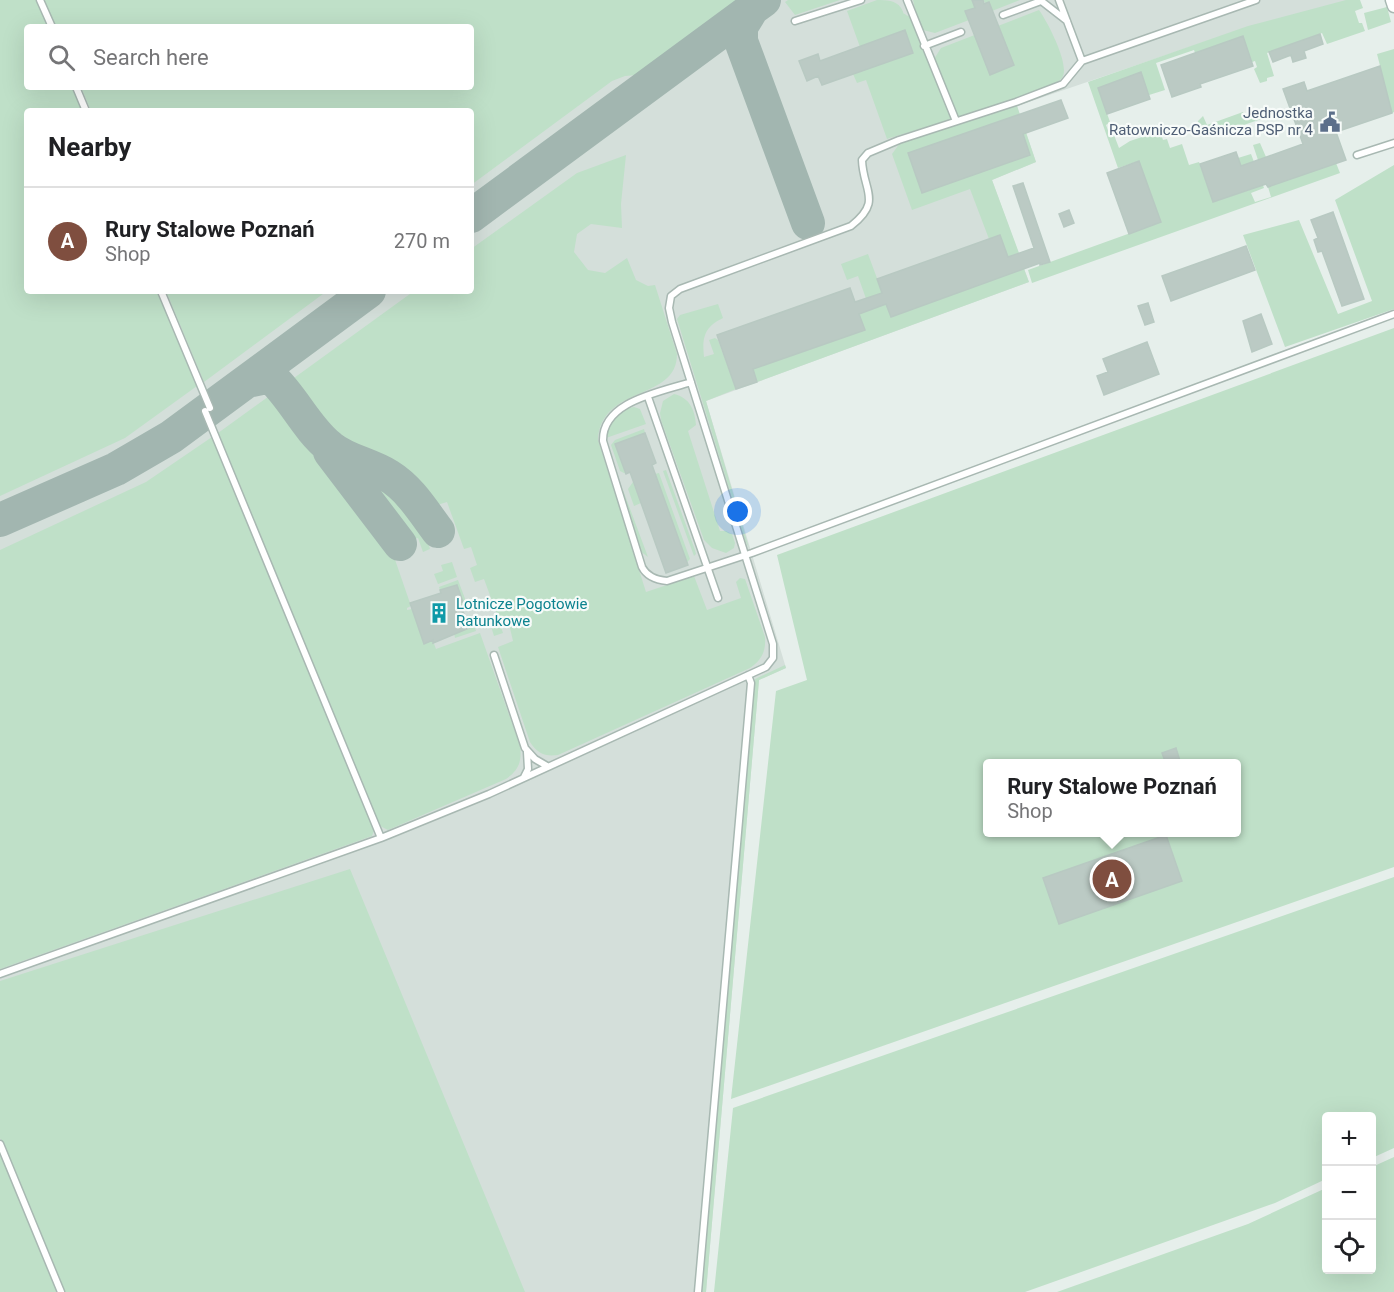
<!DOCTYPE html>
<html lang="en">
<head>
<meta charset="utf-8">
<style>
	:root { --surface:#fff; --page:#f2f2f2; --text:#202124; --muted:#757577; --line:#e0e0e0; --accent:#7f4e3f }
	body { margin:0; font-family:Roboto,sans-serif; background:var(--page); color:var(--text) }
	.controls { position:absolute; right:18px; bottom:18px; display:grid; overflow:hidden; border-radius:6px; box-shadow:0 6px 24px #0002 }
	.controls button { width:54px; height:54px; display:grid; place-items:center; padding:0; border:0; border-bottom:2px solid var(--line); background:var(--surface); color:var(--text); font:30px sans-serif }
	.you { position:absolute; left:738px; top:512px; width:21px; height:21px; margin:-15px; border:4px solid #fff; border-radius:50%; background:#1a73e8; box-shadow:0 0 0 9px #1a73e833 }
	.badge { display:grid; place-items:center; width:39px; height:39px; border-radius:50%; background:var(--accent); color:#fff; font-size:20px; font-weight:700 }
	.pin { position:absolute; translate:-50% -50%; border:3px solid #fff; box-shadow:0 2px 6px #0006 }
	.popup { position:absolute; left:983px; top:759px; width:258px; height:78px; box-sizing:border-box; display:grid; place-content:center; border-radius:6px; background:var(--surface); filter:drop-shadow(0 2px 4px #0005); font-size:20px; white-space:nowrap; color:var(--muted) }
	.popup b { font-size:22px; color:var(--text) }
	.popup::after { content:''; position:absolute; left:50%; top:100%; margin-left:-12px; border:12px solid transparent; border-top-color:var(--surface) }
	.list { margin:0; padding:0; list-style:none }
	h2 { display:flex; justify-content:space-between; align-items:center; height:78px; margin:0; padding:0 24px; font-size:26px }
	h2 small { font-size:20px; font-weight:400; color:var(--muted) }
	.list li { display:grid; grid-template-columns:39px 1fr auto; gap:18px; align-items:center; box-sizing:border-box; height:108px; padding:0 24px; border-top:2px solid var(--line) }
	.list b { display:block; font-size:22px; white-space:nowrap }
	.list p { margin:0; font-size:20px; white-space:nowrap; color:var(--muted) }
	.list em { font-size:20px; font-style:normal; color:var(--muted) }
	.icon { flex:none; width:33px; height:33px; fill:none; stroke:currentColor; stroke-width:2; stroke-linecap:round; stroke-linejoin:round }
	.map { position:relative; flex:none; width:1394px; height:1292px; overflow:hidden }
	.search { position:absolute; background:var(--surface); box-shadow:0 6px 24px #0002; left:24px; top:24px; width:450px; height:66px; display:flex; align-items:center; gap:15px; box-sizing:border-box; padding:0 21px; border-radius:6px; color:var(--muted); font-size:22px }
	.panel { position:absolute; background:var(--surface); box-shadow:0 6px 24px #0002; left:24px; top:108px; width:450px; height:186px; border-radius:6px }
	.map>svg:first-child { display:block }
	.built { fill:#d4dfda; fill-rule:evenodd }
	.green { fill:#bfe0c8; fill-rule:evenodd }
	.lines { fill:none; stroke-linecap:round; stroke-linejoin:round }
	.taxiway { stroke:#a2b6b0; stroke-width:34 }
	.building { fill:#bbcac4; stroke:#b8c9c2; stroke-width:1.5 }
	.service-casing { stroke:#a8b8b2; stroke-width:9 }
	.minor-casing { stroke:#a8b8b2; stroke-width:15 }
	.service { stroke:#fff; stroke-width:6 }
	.minor { stroke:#fff; stroke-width:12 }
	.labels { text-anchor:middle; stroke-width:4.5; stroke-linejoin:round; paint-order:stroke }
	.service-label { font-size:15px; fill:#4e5e75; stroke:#f7fbf9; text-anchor:end }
	.culture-label { font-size:15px; fill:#0d838f; stroke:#f7fbf9; text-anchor:start }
</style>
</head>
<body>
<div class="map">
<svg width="1394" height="1292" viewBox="0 0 1394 1292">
	<rect width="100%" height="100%" fill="#e6efeb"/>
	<path class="built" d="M0,0h1354l-106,27 -231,79 19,56 -44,18 37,102 -323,119 80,267 -27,12 -53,612h-706zM27,27h444v60h-444zM27,111h444v180h-444z"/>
	<path class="green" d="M0,0h37l12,27h-22v60h46l10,24h-56v180h131l39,95 -72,52 -125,58z
		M44,0h695l-102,75 -12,1 -13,5 -141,104v-74h-380l-10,-24h390v-60h-416z
		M788,0h52l-45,15 -10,-13z
		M877,0c9,0 19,0 24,8 5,8 -1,3 7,8l8,-3 -3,-13h59l3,8 -10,3 4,9 -34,13 -12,-3 11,29 7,-11 98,-38c8,11 32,56 23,68 -7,11 -152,54 -175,61l-21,-59 -9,3 -4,-9 60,-22 -8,-21 -45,16 -13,-36z
		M983,0h37l-28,11z
		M1346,0h14l3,8 -8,3 4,12h3l3,8 -38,13 -5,-11 -55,20 7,23 -7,2v3l-7,2 -6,-14 3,-2 -2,-6 -3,1 -9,-25 -48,16 -1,-3 -38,13 9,27 -16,5 -8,-22 -43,15 12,34 -4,3 4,11 4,-1 5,13 11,-7 30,-10 3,9 4,-1 3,9 12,-4 7,21 10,-3 14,40 36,-12 -11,-32 13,-4 13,34 -13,5 4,9 16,-5 -3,-10 68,-24 4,10 -308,110 -4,-13 133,-48 -22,-61 -21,7 -30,-86 160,-56z
		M1387,7l4,15 -23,8 -4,-17z
		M1394,49v63l-2,1 -15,-59z
		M1017,106l19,56 -44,18 27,73 -11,4 -8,-21 -11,3 -19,-50 -58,21 -20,-56 8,-11z
		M1265,109l2,8 -55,19 -3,-8 -9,3 -3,-3 1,-7 5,-5 4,9 36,-13 2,4z
		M1260,143l6,14 -8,3 -5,-15z
		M626,155l-5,49 1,24 -31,-4 -14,10 -3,18 14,18 17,3 22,-15 9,22 12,6 7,-1 22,69c0,48 -76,30 -79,86l48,152 48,-16 13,34 34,-12 -5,-16 4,-4 5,1 20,58c1,14 -3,23 -15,31l-192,87c-13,2 -21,-2 -28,-13l-32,-95 15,-6 -4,-17 -8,3 2,6 -9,3 -4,-13 9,-3 -15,-41 -9,3 -5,-14 7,-3 -6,-18 -7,2 -17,-47 -10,3 7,24 -18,6 4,14 -7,3 -5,-14 -27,10 20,58 -4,2v2l5,-1 13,34 8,-2 3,8 44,-16 40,113c2,15 -1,24 -14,33l-118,51 -8,-4 -162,-393 196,-142h57v-42l106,-76z
		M1394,165v144l-109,38 -42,-112 56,-15 39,94 34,-13 -37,-101z
		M868,254l23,62 133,-47 5,13 -272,100 -4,-13 112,-39 -6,-16 11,-4 -12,-34 -11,4 -6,-16z
		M166,291h161l-123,91z
		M718,304l5,14c-19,9 -21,20 -19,39l10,-3 -5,-14 6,-2 3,2 18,49 -30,12 43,147 -4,-8 -68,-221 3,-4z
		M1394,328v539l-663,232 45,-408 31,-11 -30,-125zM988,764h248v68h-248z
		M674,394c16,4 21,16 22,31l-8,6 32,100h6l6,3 3,9 -1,5 -8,5 -14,-5 -8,-8 -43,-120 -1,-7 3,-12z
		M634,407l6,2 6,15 -40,14c2,-16 11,-28 28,-31z
		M644,429l1,4 -30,11 11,30 -6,-3 -9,-26 4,-5z
		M212,437l163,391 -3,8 -372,133v-419l146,-68z
		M666,470l29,80 1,4 -2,2 -31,-85z
		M659,473l31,86 -3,3 -32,-88z
		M633,482l8,21 -7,3 -6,-17z
		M623,490l25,67 -8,-6 -17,-54z
		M452,562l5,15 -19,7 -4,-10 9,-3 -2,-6z
		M458,580l9,24 -6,2 -1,-3 3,-1 -6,-17 -17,5 -1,-3z
		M470,615l6,16 -21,7 -1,-5 15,-5 -4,-11z
		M785,665l1,3 -27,12 -53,612h-5l54,-613z
		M350,869l175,423h-461l-64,-154v-157z
		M1394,877v271l-22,10v-42h-46v63l-51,24 -250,89h-311l19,-184z
		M0,1153l57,139h-57z
		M1394,1157v135h-337l191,-68 78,-36v82h46v-103z"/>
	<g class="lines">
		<path class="taxiway" d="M752,9l-11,18v14l67,182
			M471,216l293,-216
			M247,381l19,-4 7,2c21,20 34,50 57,68 17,14 40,17 59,29 21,13 34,35 49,55
			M330,452l70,92
			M0,520l116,-51 55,-32 198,-146"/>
	</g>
	<path class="building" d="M972,0h11l1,4 5,-2 25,63 -24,10 -25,-64 10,-3z
		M905,30l8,23 -91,32 -4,-9 -11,5 -8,-20 19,-7 2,7z
		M1320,34l3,10 -19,7 2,7 -13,4 -2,-7 -18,7 -4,-10z
		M1243,36l10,30 -53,18 1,3 -29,10 -11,-32z
		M1380,66l12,47 -56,19 10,28 -78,27 -2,-3 -53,18 -13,-38 36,-12 5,14 62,-22 -20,-55 21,-7 3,9z
		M1141,72l9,27 -43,15 -9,-26z
		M1061,100l7,18 -45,16 7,21 -108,38 -14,-40z
		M1139,161l22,61 -32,12 -22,-61z
		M1023,183l27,79 -10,3v-2l-149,54 -5,-13 -27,10 6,16 -112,39 4,13 -21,7 -19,-54 133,-47 5,14 27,-9 -5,-14 123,-44 8,22 26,-9 -21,-62z
		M1069,210l5,13 -10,4 -5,-13z
		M1333,212l31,87 -22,7 -20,-55 -4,1 -4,-12 4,-2 -7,-18z
		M1246,246l9,24 -84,31 -9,-25z
		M1148,303l6,19 -9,3 -7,-19z
		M1261,314l11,30 -20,8 -9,-31z
		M1147,342l12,32 -55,21 -7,-19 11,-4 -5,-13z
		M645,433l11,30 -4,2 36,100 -22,8 -36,-101 -4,2 -11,-30z
		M457,585l6,17 -3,1 9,25 -36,15v-3l-9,4 -14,-41 31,-10 -1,-3z
		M1176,748l4,13 -14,3 -4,-11z
		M1166,835l16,46 -123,43 -16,-46z"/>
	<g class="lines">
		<g class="service-casing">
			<path id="service" d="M40,0l12,27
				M907,0l49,121
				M1040,0l27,21
				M1059,0l23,61
				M1003,15l38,-14
				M795,21l66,-21
				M924,46l37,-14
				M76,87l10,24
				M1357,155l37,-12
				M161,291l49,117
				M691,382c-30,10 -89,19 -88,59l39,126c5,10 14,13 25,14l85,-28 642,-239
				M648,397l70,201
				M205,411l176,427
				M494,655l31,93 10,11 12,7
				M524,777l4,-8 -1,-17
				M0,974l381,-136 108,-44 277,-127 7,-9v-14l-101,-322 -3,-14 2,-12 9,-7 171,-63c32,-25 12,-35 11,-66l6,-7 31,-13 117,-38 47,-18 19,-23 174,-61
				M0,1144l61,148
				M698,1292l53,-609 -3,-8"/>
		</g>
		<g class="minor-casing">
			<path id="minor" d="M1392,0l2,6"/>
		</g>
		<use href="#service" class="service"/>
		<use href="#minor" class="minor"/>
	</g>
	<defs>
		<g id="civic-bare" transform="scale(1.62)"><path d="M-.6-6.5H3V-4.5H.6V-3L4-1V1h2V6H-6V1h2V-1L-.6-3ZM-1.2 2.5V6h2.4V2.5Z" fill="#5c6f8a" stroke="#f7fbf9" stroke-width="2.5" paint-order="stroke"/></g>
		<g id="building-bare" transform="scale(1.62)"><path d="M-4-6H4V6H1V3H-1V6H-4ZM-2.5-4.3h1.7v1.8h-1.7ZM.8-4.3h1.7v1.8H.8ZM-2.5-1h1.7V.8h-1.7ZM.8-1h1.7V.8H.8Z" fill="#0f9aa8" stroke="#f7fbf9" stroke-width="2.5" paint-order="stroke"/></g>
	</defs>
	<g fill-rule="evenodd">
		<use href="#civic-bare" x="1330" y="122"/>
		<use href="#building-bare" x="439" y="613"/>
	</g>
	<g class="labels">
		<g class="service-label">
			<text x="1313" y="118">Jednostka<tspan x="1313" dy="17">Ratowniczo-Gaśnicza PSP nr 4</tspan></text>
		</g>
		<g class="culture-label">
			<text x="456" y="609">Lotnicze Pogotowie<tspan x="456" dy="17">Ratunkowe</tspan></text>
		</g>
	</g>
</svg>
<div class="controls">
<button>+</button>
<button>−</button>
<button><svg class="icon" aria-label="locate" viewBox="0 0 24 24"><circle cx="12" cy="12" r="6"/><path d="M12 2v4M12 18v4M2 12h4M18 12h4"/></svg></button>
</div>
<div class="you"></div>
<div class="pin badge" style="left:1112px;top:879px">A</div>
<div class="popup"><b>Rury Stalowe Poznań</b>Shop</div>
<div class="search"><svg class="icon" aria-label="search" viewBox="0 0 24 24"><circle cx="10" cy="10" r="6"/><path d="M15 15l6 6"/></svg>Search here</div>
<section class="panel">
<h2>Nearby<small></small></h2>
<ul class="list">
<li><span class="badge">A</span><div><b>Rury Stalowe Poznań</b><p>Shop</p></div><em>270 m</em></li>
</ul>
</section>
</div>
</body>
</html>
